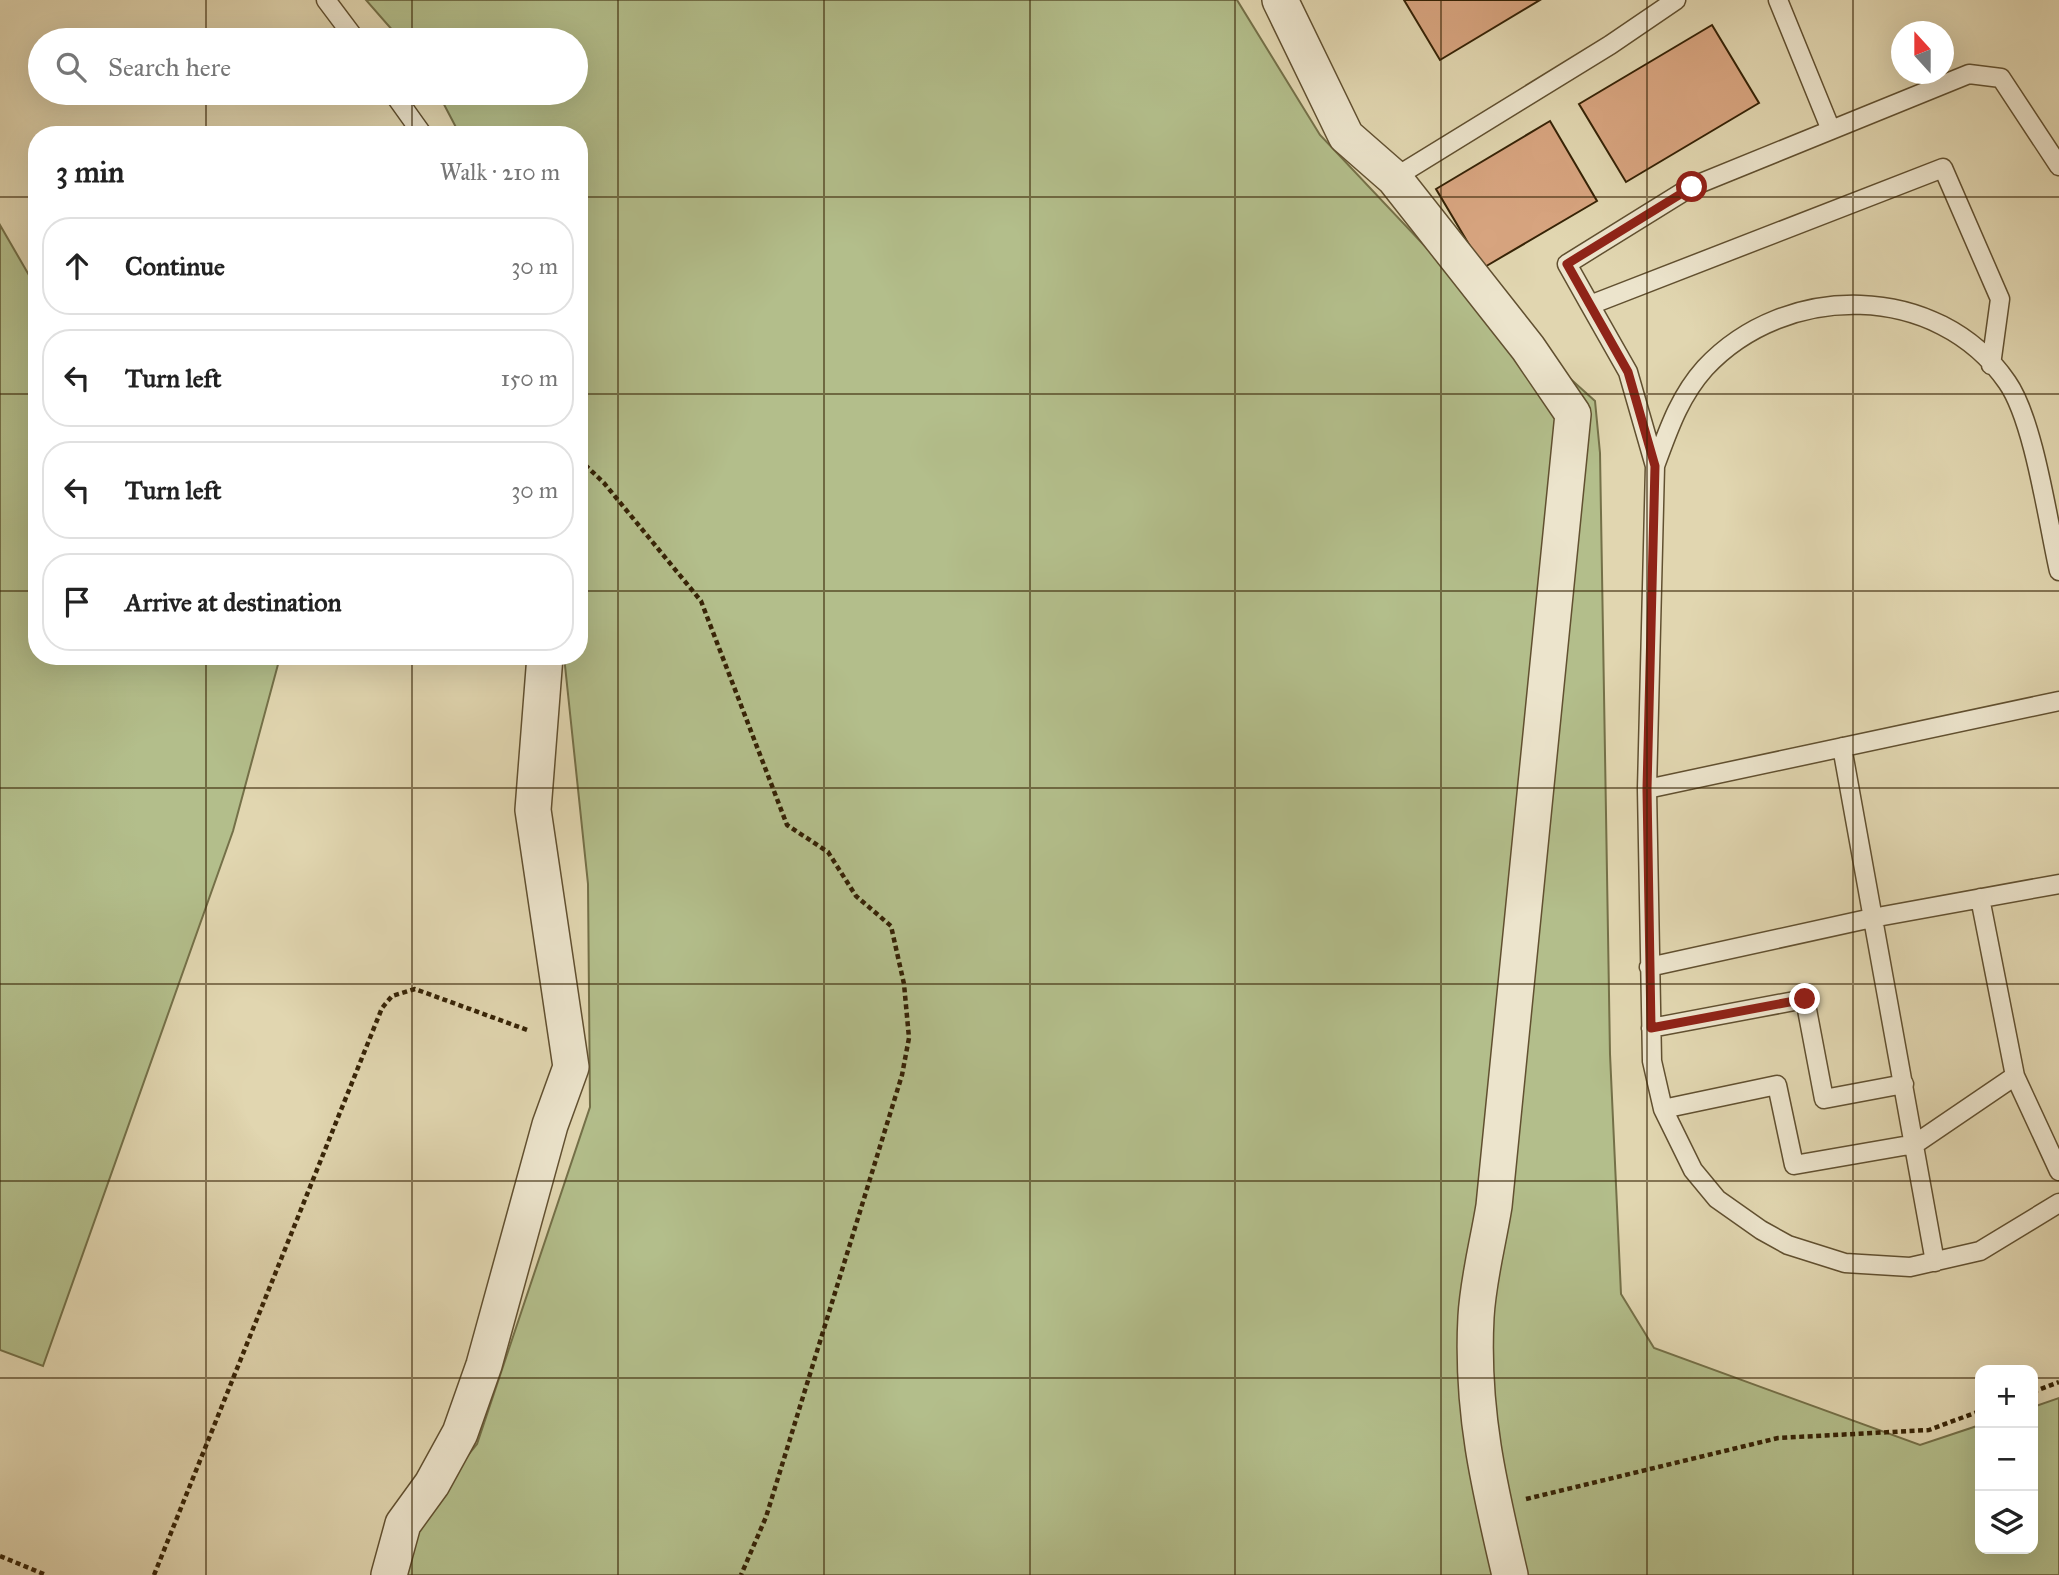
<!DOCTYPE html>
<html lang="en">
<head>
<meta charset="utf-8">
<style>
	:root { --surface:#fff; --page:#f6f6f6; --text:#222; --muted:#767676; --line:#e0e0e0 }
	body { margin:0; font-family:"IM FELL Great Primer",serif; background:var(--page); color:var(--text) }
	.controls { position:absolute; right:21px; bottom:21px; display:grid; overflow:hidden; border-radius:14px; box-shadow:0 7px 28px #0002 }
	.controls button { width:63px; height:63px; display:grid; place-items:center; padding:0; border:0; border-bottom:2px solid var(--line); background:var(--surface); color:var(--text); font:35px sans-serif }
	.compass { position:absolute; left:1891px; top:21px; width:63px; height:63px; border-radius:50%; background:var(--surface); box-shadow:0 7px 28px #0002; rotate:339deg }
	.stop { position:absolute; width:21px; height:21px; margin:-16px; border:5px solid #8f2418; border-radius:50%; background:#fff }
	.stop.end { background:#8f2418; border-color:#fff; box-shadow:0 2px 7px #0008 }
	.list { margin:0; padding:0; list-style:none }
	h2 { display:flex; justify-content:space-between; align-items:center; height:91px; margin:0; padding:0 28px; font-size:30px }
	h2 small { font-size:23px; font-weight:400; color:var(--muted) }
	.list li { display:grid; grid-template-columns:46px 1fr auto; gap:21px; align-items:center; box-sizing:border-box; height:98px; margin:0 14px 14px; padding:0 14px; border:2px solid var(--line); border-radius:28px }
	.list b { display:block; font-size:26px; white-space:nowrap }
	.list em { font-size:23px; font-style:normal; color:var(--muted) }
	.icon { flex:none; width:38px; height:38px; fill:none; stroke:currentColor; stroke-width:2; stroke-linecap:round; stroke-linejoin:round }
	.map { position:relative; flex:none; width:2059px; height:1575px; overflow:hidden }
	.search { position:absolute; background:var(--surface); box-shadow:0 7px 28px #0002; left:28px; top:28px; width:560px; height:77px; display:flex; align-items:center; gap:18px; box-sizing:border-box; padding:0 24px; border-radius:38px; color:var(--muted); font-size:26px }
	.panel { position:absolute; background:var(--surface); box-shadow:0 7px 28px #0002; left:28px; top:126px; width:560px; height:539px; border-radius:28px }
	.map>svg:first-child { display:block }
	.green { fill:#b3be8b; stroke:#747048; stroke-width:2 }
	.building { fill:#d7a47f; stroke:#362306; stroke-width:2 }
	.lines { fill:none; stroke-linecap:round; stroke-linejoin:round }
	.lane-casing { stroke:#615030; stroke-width:21 }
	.street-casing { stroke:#615030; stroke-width:38 }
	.path { stroke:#362306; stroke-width:4.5; stroke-dasharray:5 3.5; stroke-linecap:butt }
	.lane { stroke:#ece4cc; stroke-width:18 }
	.street { stroke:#ece4cc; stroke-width:35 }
	.route { stroke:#8f2418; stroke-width:9 }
	.grid { fill:none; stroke:#362306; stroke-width:2; stroke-opacity:0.55 }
</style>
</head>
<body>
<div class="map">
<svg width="2059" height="1575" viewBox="0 0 2059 1575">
	<rect width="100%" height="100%" fill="#e1d6b0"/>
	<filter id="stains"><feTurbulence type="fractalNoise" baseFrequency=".00286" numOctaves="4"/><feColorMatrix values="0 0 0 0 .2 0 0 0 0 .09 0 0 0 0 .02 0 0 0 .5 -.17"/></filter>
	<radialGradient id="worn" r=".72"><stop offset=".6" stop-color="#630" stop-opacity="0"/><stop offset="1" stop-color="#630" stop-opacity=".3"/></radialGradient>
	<path class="green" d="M366,0h871l83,135 117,124 158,142 5,52 10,601 11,240 33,54 266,97 60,-20v124h53v-142l26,-9v177h-1662l9,-43 71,-88 113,-337 -2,-223 -24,-228h15v-521h-119l-22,-42h138v-53h-175z
		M0,225l37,64v367l243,1 -47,174 -190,535 -43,-16z"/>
	<path class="building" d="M1404,0h136l-100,60z
		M1712,25l47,78 -133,79 -47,-78z
		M1550,121l47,80 -114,67 -47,-79z"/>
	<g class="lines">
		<g class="lane-casing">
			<path id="lane" d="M326,0l30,40
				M1778,0l53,130
				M393,93l30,42
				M1394,178l216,-133 66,-45
				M1590,305l-23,-41 124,-77 278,-113 32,4 58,88
				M1991,365l9,-66 -57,-131 -353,137 38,67 27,94 -8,323 5,272 11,48 30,61 24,29 44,31 27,15 57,18 65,4 70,-16 79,-48
				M1655,466c13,-35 24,-69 50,-98 81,-87 233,-86 302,14 27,38 41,141 52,189
				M1842,747l93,515
				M1647,789l412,-88
				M1980,898l35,178 44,95
				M1649,967l223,-49 187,-34
				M1651,1028l154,-29 19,100 80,-15
				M1663,1109l114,-24 17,80 121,-21 100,-68"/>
		</g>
		<g class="street-casing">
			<path id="street" d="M1280,0l66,136 48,42 134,170 45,66 -79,792c-6,37 -16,74 -18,111 -5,93 13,169 34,258
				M389,1575l14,-51 29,-40 28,-51 24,-68 66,-240 21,-58 -38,-257 12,-154"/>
		</g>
		<path class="path" d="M579,459l25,24 97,118 86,224 41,27 28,44 35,30 13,58 5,54 -7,37 -136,442 -25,58
			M2033,1392l26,-10
			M1526,1499l252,-61 151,-8 51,-19
			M0,1556l46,19
			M154,1575l228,-567 10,-12 23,-7 115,42"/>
		<use href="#lane" class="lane"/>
		<use href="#street" class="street"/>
	</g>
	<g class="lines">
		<path class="route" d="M1692,187l-125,77 61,108 27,94 -8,323 4,239 154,-29"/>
	</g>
	<path class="grid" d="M206,0v40M412,0v40M618,0v1575M824,0v1575M1030,0v1575M1235,0v1575M1441,0v1575M1647,0v1575M1853,0v1575M206,93v42M412,93v42M0,197h37M579,197h1480M0,394h37M579,394h1480M0,591h37M579,591h1480M206,656v919M412,656v919M0,788h2059M0,984h2059M0,1181h2059M0,1378h1980M2033,1378h26"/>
	<rect width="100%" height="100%" filter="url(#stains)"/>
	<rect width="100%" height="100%" fill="url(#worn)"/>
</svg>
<div class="controls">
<button>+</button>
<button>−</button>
<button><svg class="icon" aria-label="layers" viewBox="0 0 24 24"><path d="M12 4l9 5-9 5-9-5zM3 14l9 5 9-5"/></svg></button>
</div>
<svg class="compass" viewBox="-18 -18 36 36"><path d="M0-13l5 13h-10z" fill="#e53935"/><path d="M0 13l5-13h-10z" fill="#767676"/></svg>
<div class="stop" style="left:1692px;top:187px"></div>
<div class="stop end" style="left:1805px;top:999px"></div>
<div class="search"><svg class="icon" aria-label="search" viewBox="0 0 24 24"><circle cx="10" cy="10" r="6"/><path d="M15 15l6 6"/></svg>Search here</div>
<section class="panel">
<h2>3 min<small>Walk · 210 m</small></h2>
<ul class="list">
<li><svg class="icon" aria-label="ahead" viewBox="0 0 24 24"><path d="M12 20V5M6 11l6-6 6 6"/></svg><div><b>Continue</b></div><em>30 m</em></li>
<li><svg class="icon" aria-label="left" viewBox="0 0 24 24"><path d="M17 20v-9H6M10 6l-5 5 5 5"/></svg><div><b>Turn left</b></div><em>150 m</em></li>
<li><svg class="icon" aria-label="left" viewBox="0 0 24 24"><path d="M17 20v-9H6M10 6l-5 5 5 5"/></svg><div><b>Turn left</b></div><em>30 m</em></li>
<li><svg class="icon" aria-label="arrive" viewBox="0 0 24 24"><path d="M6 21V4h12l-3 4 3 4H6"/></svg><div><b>Arrive at destination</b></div></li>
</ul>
</section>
</div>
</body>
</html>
